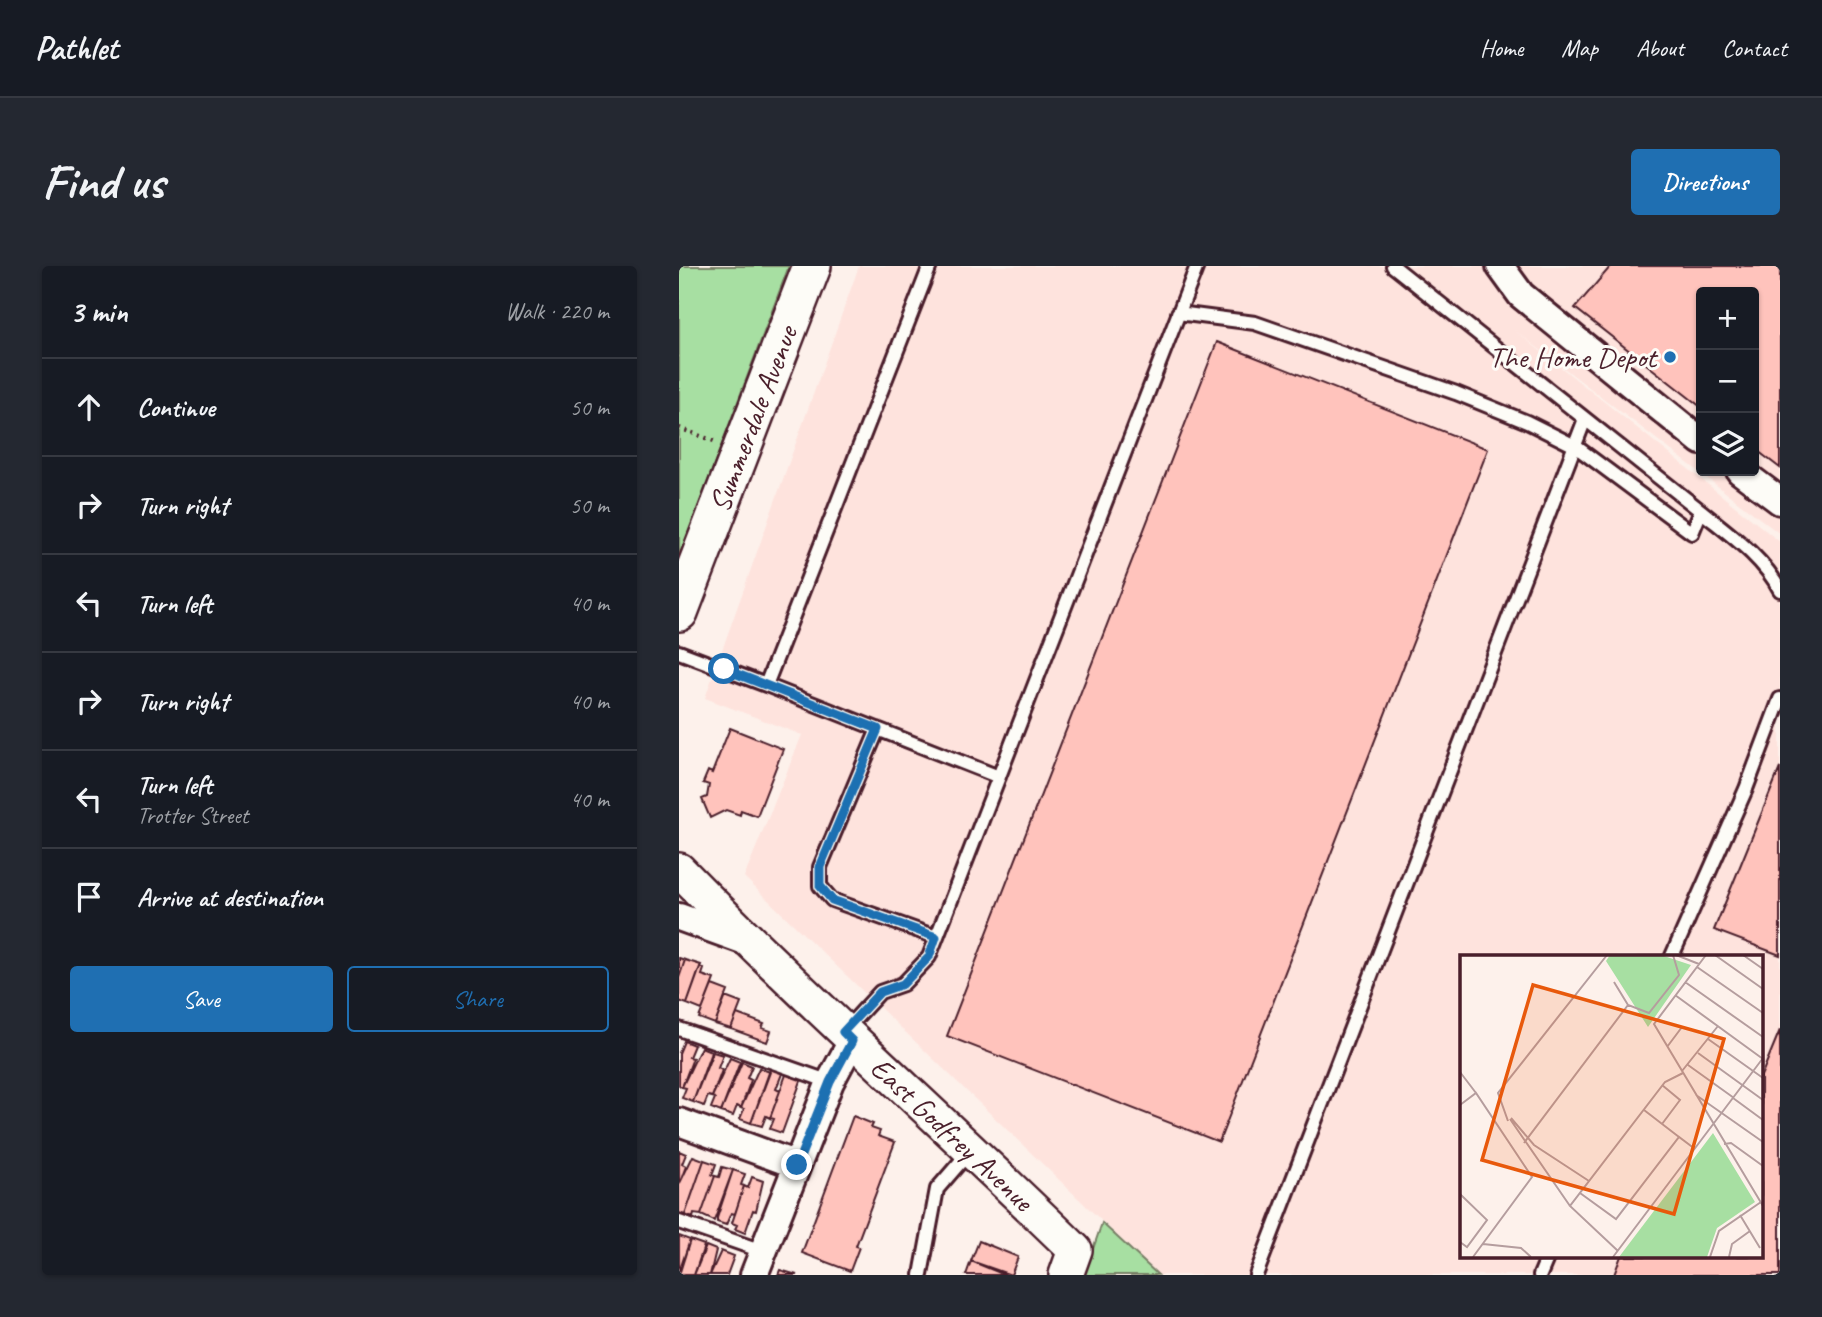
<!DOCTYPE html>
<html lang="en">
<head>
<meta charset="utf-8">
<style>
	:root { --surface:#171b24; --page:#242831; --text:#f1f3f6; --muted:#9ea1a6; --line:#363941; --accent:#1f6fb2 }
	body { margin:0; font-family:Caveat,sans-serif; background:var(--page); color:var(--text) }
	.controls { position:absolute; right:21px; top:21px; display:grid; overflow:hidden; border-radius:7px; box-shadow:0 2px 5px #0004 }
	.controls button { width:63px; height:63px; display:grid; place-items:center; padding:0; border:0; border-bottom:2px solid var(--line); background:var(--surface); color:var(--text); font:35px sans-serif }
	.stop { position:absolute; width:21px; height:21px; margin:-16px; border:5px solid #1f6fb2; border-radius:50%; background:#fff }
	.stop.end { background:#1f6fb2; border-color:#fff; box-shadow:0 2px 7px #0008 }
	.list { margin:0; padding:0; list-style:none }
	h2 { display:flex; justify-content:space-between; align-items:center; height:91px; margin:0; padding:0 28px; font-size:30px }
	h2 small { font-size:23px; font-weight:400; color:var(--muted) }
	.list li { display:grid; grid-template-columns:46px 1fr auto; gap:21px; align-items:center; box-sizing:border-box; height:98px; padding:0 28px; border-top:2px solid var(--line) }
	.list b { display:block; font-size:26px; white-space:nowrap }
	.list p { margin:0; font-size:23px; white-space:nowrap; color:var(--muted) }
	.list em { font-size:23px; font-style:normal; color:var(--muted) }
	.actions { display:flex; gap:14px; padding:21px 28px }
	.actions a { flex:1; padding:16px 0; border:2px solid var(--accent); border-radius:7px; text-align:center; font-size:24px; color:var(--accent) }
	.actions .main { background:var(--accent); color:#fff }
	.icon { flex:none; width:38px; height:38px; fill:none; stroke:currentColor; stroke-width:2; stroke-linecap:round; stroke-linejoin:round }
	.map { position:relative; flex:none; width:1101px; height:1009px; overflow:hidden; border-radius:7px }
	header { display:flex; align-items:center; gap:42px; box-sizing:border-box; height:98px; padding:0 35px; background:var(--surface); border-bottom:2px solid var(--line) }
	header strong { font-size:33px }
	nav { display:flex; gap:38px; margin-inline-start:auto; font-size:24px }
	.intro { display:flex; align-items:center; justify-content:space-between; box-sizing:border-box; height:168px; padding:0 42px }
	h1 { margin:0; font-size:49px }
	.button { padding:18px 32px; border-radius:7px; background:var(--accent); color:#fff; font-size:24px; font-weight:700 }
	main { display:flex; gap:42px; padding:0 42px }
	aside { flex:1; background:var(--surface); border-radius:7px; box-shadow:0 2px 5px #0004 }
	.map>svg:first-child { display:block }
	.built { fill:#fee3dd; fill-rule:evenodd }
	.green { fill:#a7dfa2; stroke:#787f66; stroke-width:2 }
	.building { fill:#ffc3bc; stroke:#4a1f2b; stroke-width:2 }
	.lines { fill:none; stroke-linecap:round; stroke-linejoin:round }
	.service-casing { stroke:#4a1f2b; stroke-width:18 }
	.minor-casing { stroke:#4a1f2b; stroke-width:32 }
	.tertiary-casing { stroke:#4a1f2b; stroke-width:38 }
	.secondary-casing { stroke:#4a1f2b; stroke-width:42 }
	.path { stroke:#4a1f2b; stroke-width:4.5; stroke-dasharray:2 5; stroke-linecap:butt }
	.service { stroke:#fdfcf7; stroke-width:12 }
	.minor { stroke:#fdfcf7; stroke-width:26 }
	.tertiary { stroke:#fdfcf7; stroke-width:33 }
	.secondary { stroke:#fdfcf7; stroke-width:37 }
	.route { stroke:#1f6fb2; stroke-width:9 }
	.poi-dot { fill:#1f6fb2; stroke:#fdfcf7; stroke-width:2.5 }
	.labels { text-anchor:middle; stroke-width:6; stroke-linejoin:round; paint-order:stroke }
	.poi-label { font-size:30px; fill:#4a1f2b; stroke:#fdfcf7; text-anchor:end }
	.street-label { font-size:30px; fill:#4a1f2b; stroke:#fdfcf7 }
	.inset-road { fill:none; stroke:#b59d9e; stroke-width:2 }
	.view { fill:#e8590c; fill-opacity:0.15; stroke:#e8590c; stroke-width:3.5 }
	.inset-edge { fill:none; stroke:#4a1f2b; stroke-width:3.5 }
</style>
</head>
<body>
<header>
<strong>Pathlet</strong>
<nav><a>Home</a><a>Map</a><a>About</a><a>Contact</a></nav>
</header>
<div class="intro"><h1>Find us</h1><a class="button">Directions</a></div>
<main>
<aside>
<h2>3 min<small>Walk · 220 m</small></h2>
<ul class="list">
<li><svg class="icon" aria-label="ahead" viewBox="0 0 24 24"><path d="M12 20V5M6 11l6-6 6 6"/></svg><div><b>Continue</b></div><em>50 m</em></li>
<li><svg class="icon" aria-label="right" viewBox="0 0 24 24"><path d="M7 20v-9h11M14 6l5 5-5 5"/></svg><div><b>Turn right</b></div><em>50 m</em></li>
<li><svg class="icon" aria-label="left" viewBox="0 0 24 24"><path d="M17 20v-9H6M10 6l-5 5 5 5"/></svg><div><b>Turn left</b></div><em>40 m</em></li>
<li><svg class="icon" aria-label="right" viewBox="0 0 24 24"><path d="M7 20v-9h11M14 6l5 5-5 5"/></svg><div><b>Turn right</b></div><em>40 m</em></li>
<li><svg class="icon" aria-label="left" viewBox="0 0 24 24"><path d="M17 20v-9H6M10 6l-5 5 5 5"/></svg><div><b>Turn left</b><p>Trotter Street</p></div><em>40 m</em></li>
<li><svg class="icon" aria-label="arrive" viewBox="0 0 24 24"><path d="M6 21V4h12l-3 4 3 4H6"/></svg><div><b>Arrive at destination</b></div></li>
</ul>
<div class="actions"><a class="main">Save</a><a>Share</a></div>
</aside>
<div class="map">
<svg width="1101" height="1009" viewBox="0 0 1101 1009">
	<rect width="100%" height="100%" fill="#fdf1eb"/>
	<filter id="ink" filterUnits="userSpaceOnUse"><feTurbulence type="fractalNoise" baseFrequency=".0143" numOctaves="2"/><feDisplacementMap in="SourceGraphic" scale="14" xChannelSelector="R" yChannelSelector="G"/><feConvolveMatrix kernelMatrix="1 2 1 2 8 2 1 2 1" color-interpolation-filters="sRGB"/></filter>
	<g filter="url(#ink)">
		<path class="built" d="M180,0h921v268l-267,-205 267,213v733h-622l-414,-398 58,-142 -97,-37zM1022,26h53v179h-53zM782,690h300v300h-300z"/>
		<path class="green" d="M0,0h110l-110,292z
			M423,957l56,52h-74z"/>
		<path class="building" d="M932,0h169v202l-26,-20v-156h-53v115l-126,-99z
			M538,76l271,107 -269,693 -272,-106z
			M51,462l53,21 -26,67 -16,-6 -1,5 -14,-5 -16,8 -8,-19 5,-2 2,-12 -6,-2 5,-12 4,2z
			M1101,502v187l-66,-25z
			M0,692l6,2 -6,18z
			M6,694l16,5 -14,39 -8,-3v-23z
			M21,701l4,2 -2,6 12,4 -12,31 -15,-6z
			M33,719l16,6 -13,33 -16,-6z
			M46,731l16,6 -10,26 -16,-5z
			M58,748l27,10 -2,4 9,3 -4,11 -36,-13z
			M1101,764v245h-166l7,-19h140v-180z
			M5,775l10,4 -5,12 4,1 -11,29 -3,-2v-32z
			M22,781l10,4 -1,4 -17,47 -11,-4 4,-10 -4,-1z
			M34,786l10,3 -5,13 4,2 -10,27 -4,-1 -4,10 -11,-4z
			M51,792l10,4 -19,50 -10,-4 4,-10 -3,-1z
			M63,796l10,4 -5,12 4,2 -10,28 -4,-2 -4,10 -12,-4z
			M92,801l12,4 -7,18 4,2 -10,27 -4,-2 -4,10 -11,-3z
			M80,802l11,4 -19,51 -11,-4 4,-10 -3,-1z
			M108,806l15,6 -20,55 -12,-4 4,-10 -4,-1z
			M174,850l20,8 -2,4 9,3 -2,5 17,6 -39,104 3,1 -9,24 -48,-18z
			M0,885l7,3 -4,10 4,2 -7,19z
			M14,890l11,4 -19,55 -6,-2v-28z
			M25,894l12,4 -4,11 3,1 -14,39 -7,-1 -1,4 -8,-3z
			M43,901l11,3 -19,51 -13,-6 14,-39 4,1z
			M54,904l12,4 -4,11 3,1 -9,28 -4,-1 -5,12 -9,-3v-4z
			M73,911l11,4 -7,30 -3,-1 -8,23 -10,-4 2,-4 -5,-2 12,-37 4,2z
			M0,970l11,4 -11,32z
			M11,974l14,5 -1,4 -9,26h-15z
			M300,975l39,16 -7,18 -40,-14z
			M27,980l10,4 -6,25h-16z
			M42,985l13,5 -7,19h-17z
			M292,995l34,14h-39z
			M101,1004l17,5h-19z"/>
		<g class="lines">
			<g class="service-casing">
				<path id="service" d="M499,47l77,10 201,70 71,29 48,24 117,87 9,-22 -308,-245
					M1022,245c28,23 62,46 79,79
					M0,386l87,33 164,-419
					M87,419l233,92
					M199,463l-58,138v19l12,14 104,37
					M993,690l74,-167 34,-90
					M0,763l151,53
					M167,763l34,-37 23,-8 26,-27 268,-691
					M0,956l83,29
					M242,1009l16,-86 32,-37
					M577,1009l329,-856
					M861,1009l8,-19"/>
			</g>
			<g class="minor-casing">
				<path id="minor" d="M821,0l21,29 180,146
					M1061,205l40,30
					M0,651l69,25
					M0,856l118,43
					M75,1009l76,-193 22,-41"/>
			</g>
			<g class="tertiary-casing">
				<path id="tertiary" d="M0,604c128,131 265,252 396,380l-9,25"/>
			</g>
			<g class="secondary-casing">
				<path id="secondary" d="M0,346l133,-346"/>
			</g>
			<path class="path" d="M0,162l35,13"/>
			<use href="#service" class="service"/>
			<use href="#minor" class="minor"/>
			<use href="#tertiary" class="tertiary"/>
			<use href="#secondary" class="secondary"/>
		</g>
	</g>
	<g class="lines" filter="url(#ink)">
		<path class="route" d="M45,403l154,60 -58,138v19l12,14 104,37 -7,20 -26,27 -23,8 -37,40 9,9 -22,41 -33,83"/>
	</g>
	<circle class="poi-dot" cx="991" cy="91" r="7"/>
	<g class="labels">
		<g class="poi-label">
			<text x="977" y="101">The Home Depot</text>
		</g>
		<g class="street-label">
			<text transform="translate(74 153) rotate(-69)" y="10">Summerdale Avenue</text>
			<text transform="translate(273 868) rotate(43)" y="10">East Godfrey Avenue</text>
		</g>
	</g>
	<g transform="translate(781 689)">
		<rect width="303" height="303" fill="#fdf1eb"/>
		<path d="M150,0h51l30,10 -43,62 -42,-66zM253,178l42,69 -38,26 -10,29h-88z" fill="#a7dfa2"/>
		<path class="inset-road" d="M216,0l23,9M246,0l-52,69 109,182M255,0l48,34M283,0l20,14M237,12l66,46M154,27l14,23 21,8 30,-38 -6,-20M225,27l78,55M215,40l88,64M248,84l55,39M207,92l15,-20M238,98l65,47M228,110l46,33M222,116l36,-45M0,117l16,21M236,140l67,47M273,143l30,22M0,150l16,-12 56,84 -59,80M184,155l35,27M51,163l23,27 55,36M50,164l60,87M48,166l-10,-28 109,-138M202,169l18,-24 -18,-15M64,188l104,-138M264,189l7,-1 32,23M120,238l36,26 63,-82 16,12M0,239l27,26 -20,27 -7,-5M280,260l20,33M23,289l38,4 10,9M158,296l-48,-45 95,-124 18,-9M153,302l150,-199M250,302l9,-26 42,-29M269,302l3,-13 18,-13"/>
		<path class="view" d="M73,30l191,54 -50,175 -192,-54z"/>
		<rect width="303" height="303" class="inset-edge"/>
	</g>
</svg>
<div class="controls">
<button>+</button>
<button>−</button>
<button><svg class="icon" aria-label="layers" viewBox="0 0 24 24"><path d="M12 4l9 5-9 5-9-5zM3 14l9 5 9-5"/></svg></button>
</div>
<div class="stop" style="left:45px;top:403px"></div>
<div class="stop end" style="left:118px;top:899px"></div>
</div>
</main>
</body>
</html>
